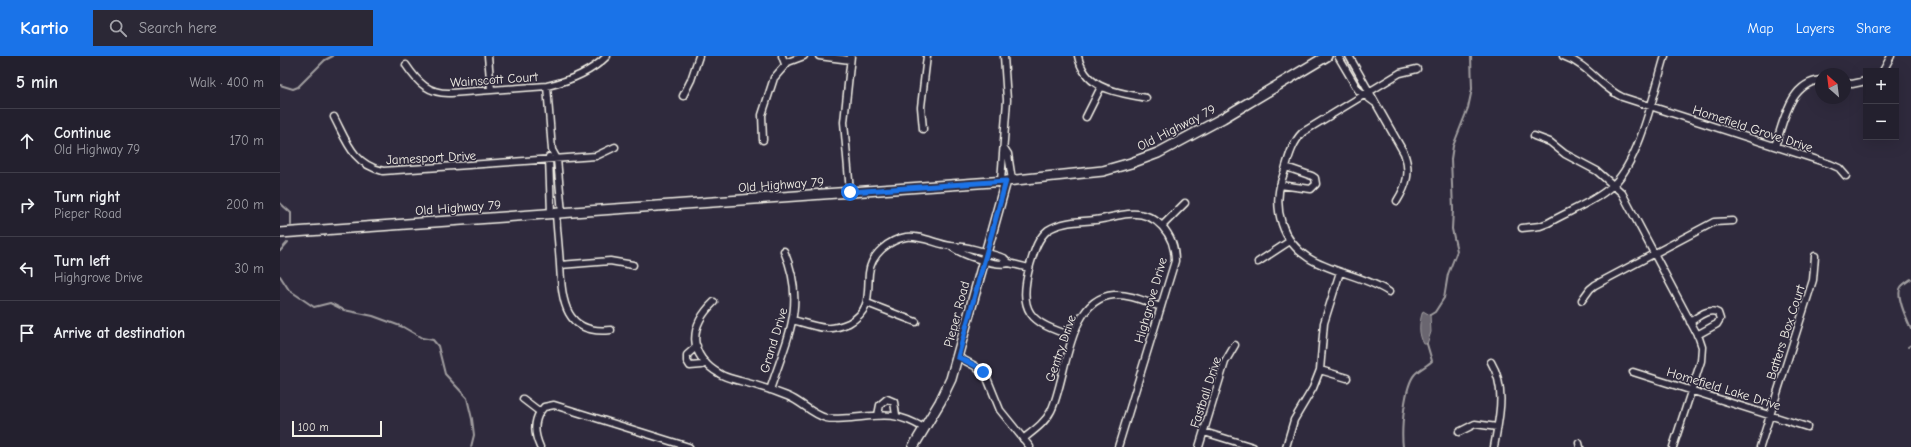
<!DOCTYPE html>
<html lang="en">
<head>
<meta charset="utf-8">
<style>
	:root { --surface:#23202e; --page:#2b2836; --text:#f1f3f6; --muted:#a3a3aa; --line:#403e4a; --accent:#1a73e8 }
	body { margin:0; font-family:"Comic Neue",sans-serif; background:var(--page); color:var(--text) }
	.controls { position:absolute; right:12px; top:12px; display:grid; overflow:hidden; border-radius:0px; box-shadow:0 4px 16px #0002 }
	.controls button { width:36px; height:36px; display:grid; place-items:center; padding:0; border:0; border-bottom:1px solid var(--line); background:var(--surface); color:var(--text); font:20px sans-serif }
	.compass { position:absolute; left:1535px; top:12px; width:36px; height:36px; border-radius:50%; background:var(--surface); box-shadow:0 4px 16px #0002; rotate:332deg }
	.scale { position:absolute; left:12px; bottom:10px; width:90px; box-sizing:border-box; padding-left:4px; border:2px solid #f4f1e8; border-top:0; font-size:11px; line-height:14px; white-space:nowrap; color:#f4f1e8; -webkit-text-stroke:3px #2f2a3d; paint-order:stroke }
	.stop { position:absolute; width:12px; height:12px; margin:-9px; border:3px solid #1a73e8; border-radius:50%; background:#fff }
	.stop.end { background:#1a73e8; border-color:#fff; box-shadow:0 1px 4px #0008 }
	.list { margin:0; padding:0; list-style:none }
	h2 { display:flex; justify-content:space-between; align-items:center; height:52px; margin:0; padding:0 16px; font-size:17px }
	h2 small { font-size:13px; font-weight:400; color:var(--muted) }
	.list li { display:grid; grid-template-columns:26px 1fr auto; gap:12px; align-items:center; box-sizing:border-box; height:64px; padding:0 16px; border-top:1px solid var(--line) }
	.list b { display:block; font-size:15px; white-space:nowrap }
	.list p { margin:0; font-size:13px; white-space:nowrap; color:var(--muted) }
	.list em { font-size:13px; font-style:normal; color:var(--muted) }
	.icon { flex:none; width:22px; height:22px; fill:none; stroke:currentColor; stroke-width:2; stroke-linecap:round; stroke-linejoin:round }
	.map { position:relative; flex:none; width:1631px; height:391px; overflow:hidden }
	header { display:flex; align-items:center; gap:24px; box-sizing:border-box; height:56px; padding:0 20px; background:var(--accent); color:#fff }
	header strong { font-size:19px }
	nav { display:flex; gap:22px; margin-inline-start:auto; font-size:14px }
	.search { width:280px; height:36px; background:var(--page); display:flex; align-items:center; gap:10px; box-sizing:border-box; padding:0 14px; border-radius:0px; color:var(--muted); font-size:15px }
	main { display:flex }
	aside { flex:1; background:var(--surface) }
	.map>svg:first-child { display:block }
	.water { fill:#6a6670; stroke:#a19ea0 }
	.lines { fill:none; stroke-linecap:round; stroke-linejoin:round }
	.stream { stroke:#a19ea0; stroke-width:2 }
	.street-casing { stroke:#f4f1e8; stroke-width:9 }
	.secondary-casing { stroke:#f4f1e8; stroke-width:12 }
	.street { stroke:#2f2a3d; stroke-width:6 }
	.secondary { stroke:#2f2a3d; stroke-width:9 }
	.route { stroke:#1a73e8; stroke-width:5 }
	.labels { text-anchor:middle; stroke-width:3; stroke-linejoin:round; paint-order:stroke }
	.street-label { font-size:13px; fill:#f4f1e8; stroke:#2f2a3d }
</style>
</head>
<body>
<header>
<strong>Kartio</strong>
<div class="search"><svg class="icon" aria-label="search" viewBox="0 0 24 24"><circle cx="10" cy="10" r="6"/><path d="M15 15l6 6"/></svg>Search here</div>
<nav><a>Map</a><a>Layers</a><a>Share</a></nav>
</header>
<main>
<aside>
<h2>5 min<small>Walk · 400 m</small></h2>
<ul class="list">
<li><svg class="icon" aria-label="ahead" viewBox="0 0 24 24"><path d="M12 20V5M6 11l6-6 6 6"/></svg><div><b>Continue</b><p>Old Highway 79</p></div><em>170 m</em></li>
<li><svg class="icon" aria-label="right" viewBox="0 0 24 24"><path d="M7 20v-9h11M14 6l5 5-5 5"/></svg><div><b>Turn right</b><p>Pieper Road</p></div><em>200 m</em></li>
<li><svg class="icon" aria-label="left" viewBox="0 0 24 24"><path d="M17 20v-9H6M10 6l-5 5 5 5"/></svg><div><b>Turn left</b><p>Highgrove Drive</p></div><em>30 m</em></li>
<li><svg class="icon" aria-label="arrive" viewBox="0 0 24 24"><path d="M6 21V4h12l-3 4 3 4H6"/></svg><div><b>Arrive at destination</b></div></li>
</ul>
</aside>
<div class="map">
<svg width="1631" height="391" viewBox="0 0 1631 391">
	<rect width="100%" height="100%" fill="#2f2a3d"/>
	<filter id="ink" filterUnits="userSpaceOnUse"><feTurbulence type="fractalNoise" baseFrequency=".025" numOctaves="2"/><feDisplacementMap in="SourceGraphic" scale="8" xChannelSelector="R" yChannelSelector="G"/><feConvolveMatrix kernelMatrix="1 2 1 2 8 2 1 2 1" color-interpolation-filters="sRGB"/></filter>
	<g filter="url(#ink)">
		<path class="water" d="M1143,255l7,4 1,17 -4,12h-3c-6,-10 -5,-22 -1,-33z"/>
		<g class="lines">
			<path class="stream" d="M0,29l13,4 5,-2 27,-27 8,-4
				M0,147l11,10v12
				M0,195l8,-9
				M0,220l9,14 25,17 16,-4 14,7 29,6 30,11 19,11 11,2 5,6 7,28 22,24 5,21 2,16 -3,12
				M1631,223c-3,2 -8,5 -10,8 -6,8 6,33 10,42
				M1150,259l5,-3 9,-14 4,-24 9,-23 -5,-22 1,-19 -2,-51 2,-13 15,-38 4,-19 -1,-33
				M1628,291l3,-2
				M1123,391c-2,-16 1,-61 12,-73 4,-5 12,-8 17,-13l-5,-17"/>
			<g class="street-casing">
				<path id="street" d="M208,0l3,34
					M502,0l3,8
					M539,0l31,4
					M798,0c7,34 39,36 68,42
					M1058,0l20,34 16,12
					M1069,0l55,97c7,18 3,32 -7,48
					M1283,0c26,9 37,31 59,41l208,67 9,4 7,8
					M126,9c12,18 23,29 45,28l96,-7c22,-5 44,-14 60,-30
					M1603,15l8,-15
					M1565,27l7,1 14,-3
					M267,30l5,64 5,9 5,54
					M403,40l8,-16 8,-24
					M54,61c13,25 19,47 49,54l213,-15 19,-9
					M806,61l15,-30
					M643,73l-2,-22 6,-51
					M1254,80l16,6 15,12 32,17 25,22 77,145 3,9 -1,14 -28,86
					M483,84l-1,-25 12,-37 14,-16 16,-6
					M1495,90c9,-24 14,-63 46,-66
					M724,92l4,6 4,26
					M269,101l2,56
					M721,125l6,-81 -3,-44
					M1000,129l31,4 5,-5 -1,-6 -3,-2 -26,-9
					M570,136l-6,-70 7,-66
					M276,157c1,18 3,35 4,52 2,37 5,70 51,65
					M882,170l23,-23
					M1242,172l18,-2 8,-3c21,-12 48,-22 65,-38 27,-25 41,-93 52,-129
					M672,191c11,8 44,20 57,16
					M978,206l32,-21
					M280,209l50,-4 23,4
					M1109,236c-36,-24 -91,-19 -107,-68 -5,-15 -5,-30 0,-45 6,-17 8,-34 21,-47l97,-59 17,-4
					M1302,244l8,-11 5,-4 119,-63 19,-1
					M434,246c-25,24 -27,53 6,72 6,4 14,5 20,7 16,4 32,9 47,15 14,5 24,18 39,22 8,2 17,0 25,0 31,-3 44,-7 73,10
					M587,247l49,19
					M513,264c11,3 22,7 33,8 8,1 16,-2 23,-5 23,-13 18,-29 20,-50 2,-19 20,-33 37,-36 15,-2 30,7 45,9 4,1 8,0 12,1 14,2 27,7 41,11l5,5 20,5
					M1410,266c8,-5 19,-15 28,-9l2,6 -3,5 -20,11
					M793,280c-43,-13 -56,-24 -43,-71 4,-13 7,-26 18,-35 14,-9 32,-8 47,-10 11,-1 22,-5 33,-6 29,-3 47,21 47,47l-57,186
					M417,290l-10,9v6l3,5 12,-1 4,-2
					M678,301l17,9 12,12 13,32 30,37
					M1211,306c16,27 8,56 3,85
					M1040,314l27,8
					M1353,316l174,55
					M490,334c17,-52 37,-85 14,-139
					M243,343l17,13 4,-5 10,-2 135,42
					M598,359l2,-10 7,-6 7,3 2,13
					M924,376l49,15
					M1179,376l16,-8 22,3
					M743,383c10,-8 22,-16 28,-28 16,-32 16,-113 63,-116 16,-1 32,7 47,12
					M1299,387l1,4
					M260,391c-5,-11 -7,-24 0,-35
					M919,391l26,-85 10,-17
					M1006,391l8,-27 19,-32 7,-18 4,-47 16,-51
					M1480,391l53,-167 2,-24"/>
			</g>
			<g class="secondary-casing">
				<path id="secondary" d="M0,177l726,-52 97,-10 28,-8 27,-10 65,-35 104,-62
					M633,391l27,-45 11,-23 55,-198"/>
			</g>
			<use href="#street" class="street"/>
			<use href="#secondary" class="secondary"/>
		</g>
	</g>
	<g class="lines" filter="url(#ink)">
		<path class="route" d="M570,136l156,-11 -48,176 18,9 7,6"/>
	</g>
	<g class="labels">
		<g class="street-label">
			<text transform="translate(214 23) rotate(-4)" y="5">Wainscott Court</text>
			<text transform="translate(896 71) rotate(-27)" y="5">Old Highway 79</text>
			<text transform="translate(1473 72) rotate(18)" y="5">Homefield Grove Drive</text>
			<text transform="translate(151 101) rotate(-3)" y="5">Jamesport Drive</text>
			<text transform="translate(501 128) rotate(-4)" y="5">Old Highway 79</text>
			<text transform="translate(178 151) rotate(-4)" y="5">Old Highway 79</text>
			<text transform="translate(870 244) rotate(-74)" y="5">Highgrove Drive</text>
			<text transform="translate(676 258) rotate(-75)" y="5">Pieper Road</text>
			<text transform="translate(1505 276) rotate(-72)" y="5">Batters Box Court</text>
			<text transform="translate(493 284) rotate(-73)" y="5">Grand Drive</text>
			<text transform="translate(780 292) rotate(-71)" y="5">Gentry Drive</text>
			<text transform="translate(1444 332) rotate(17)" y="5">Homefield Lake Drive</text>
			<text transform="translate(925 336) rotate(-72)" y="5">Fastball Drive</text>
		</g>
	</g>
</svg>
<div class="controls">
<button>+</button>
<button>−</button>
</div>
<svg class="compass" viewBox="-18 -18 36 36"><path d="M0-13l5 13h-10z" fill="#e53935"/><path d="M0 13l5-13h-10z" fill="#a3a3aa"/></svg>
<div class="scale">100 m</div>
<div class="stop" style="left:570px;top:136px"></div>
<div class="stop end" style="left:703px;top:316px"></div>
</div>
</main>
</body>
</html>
